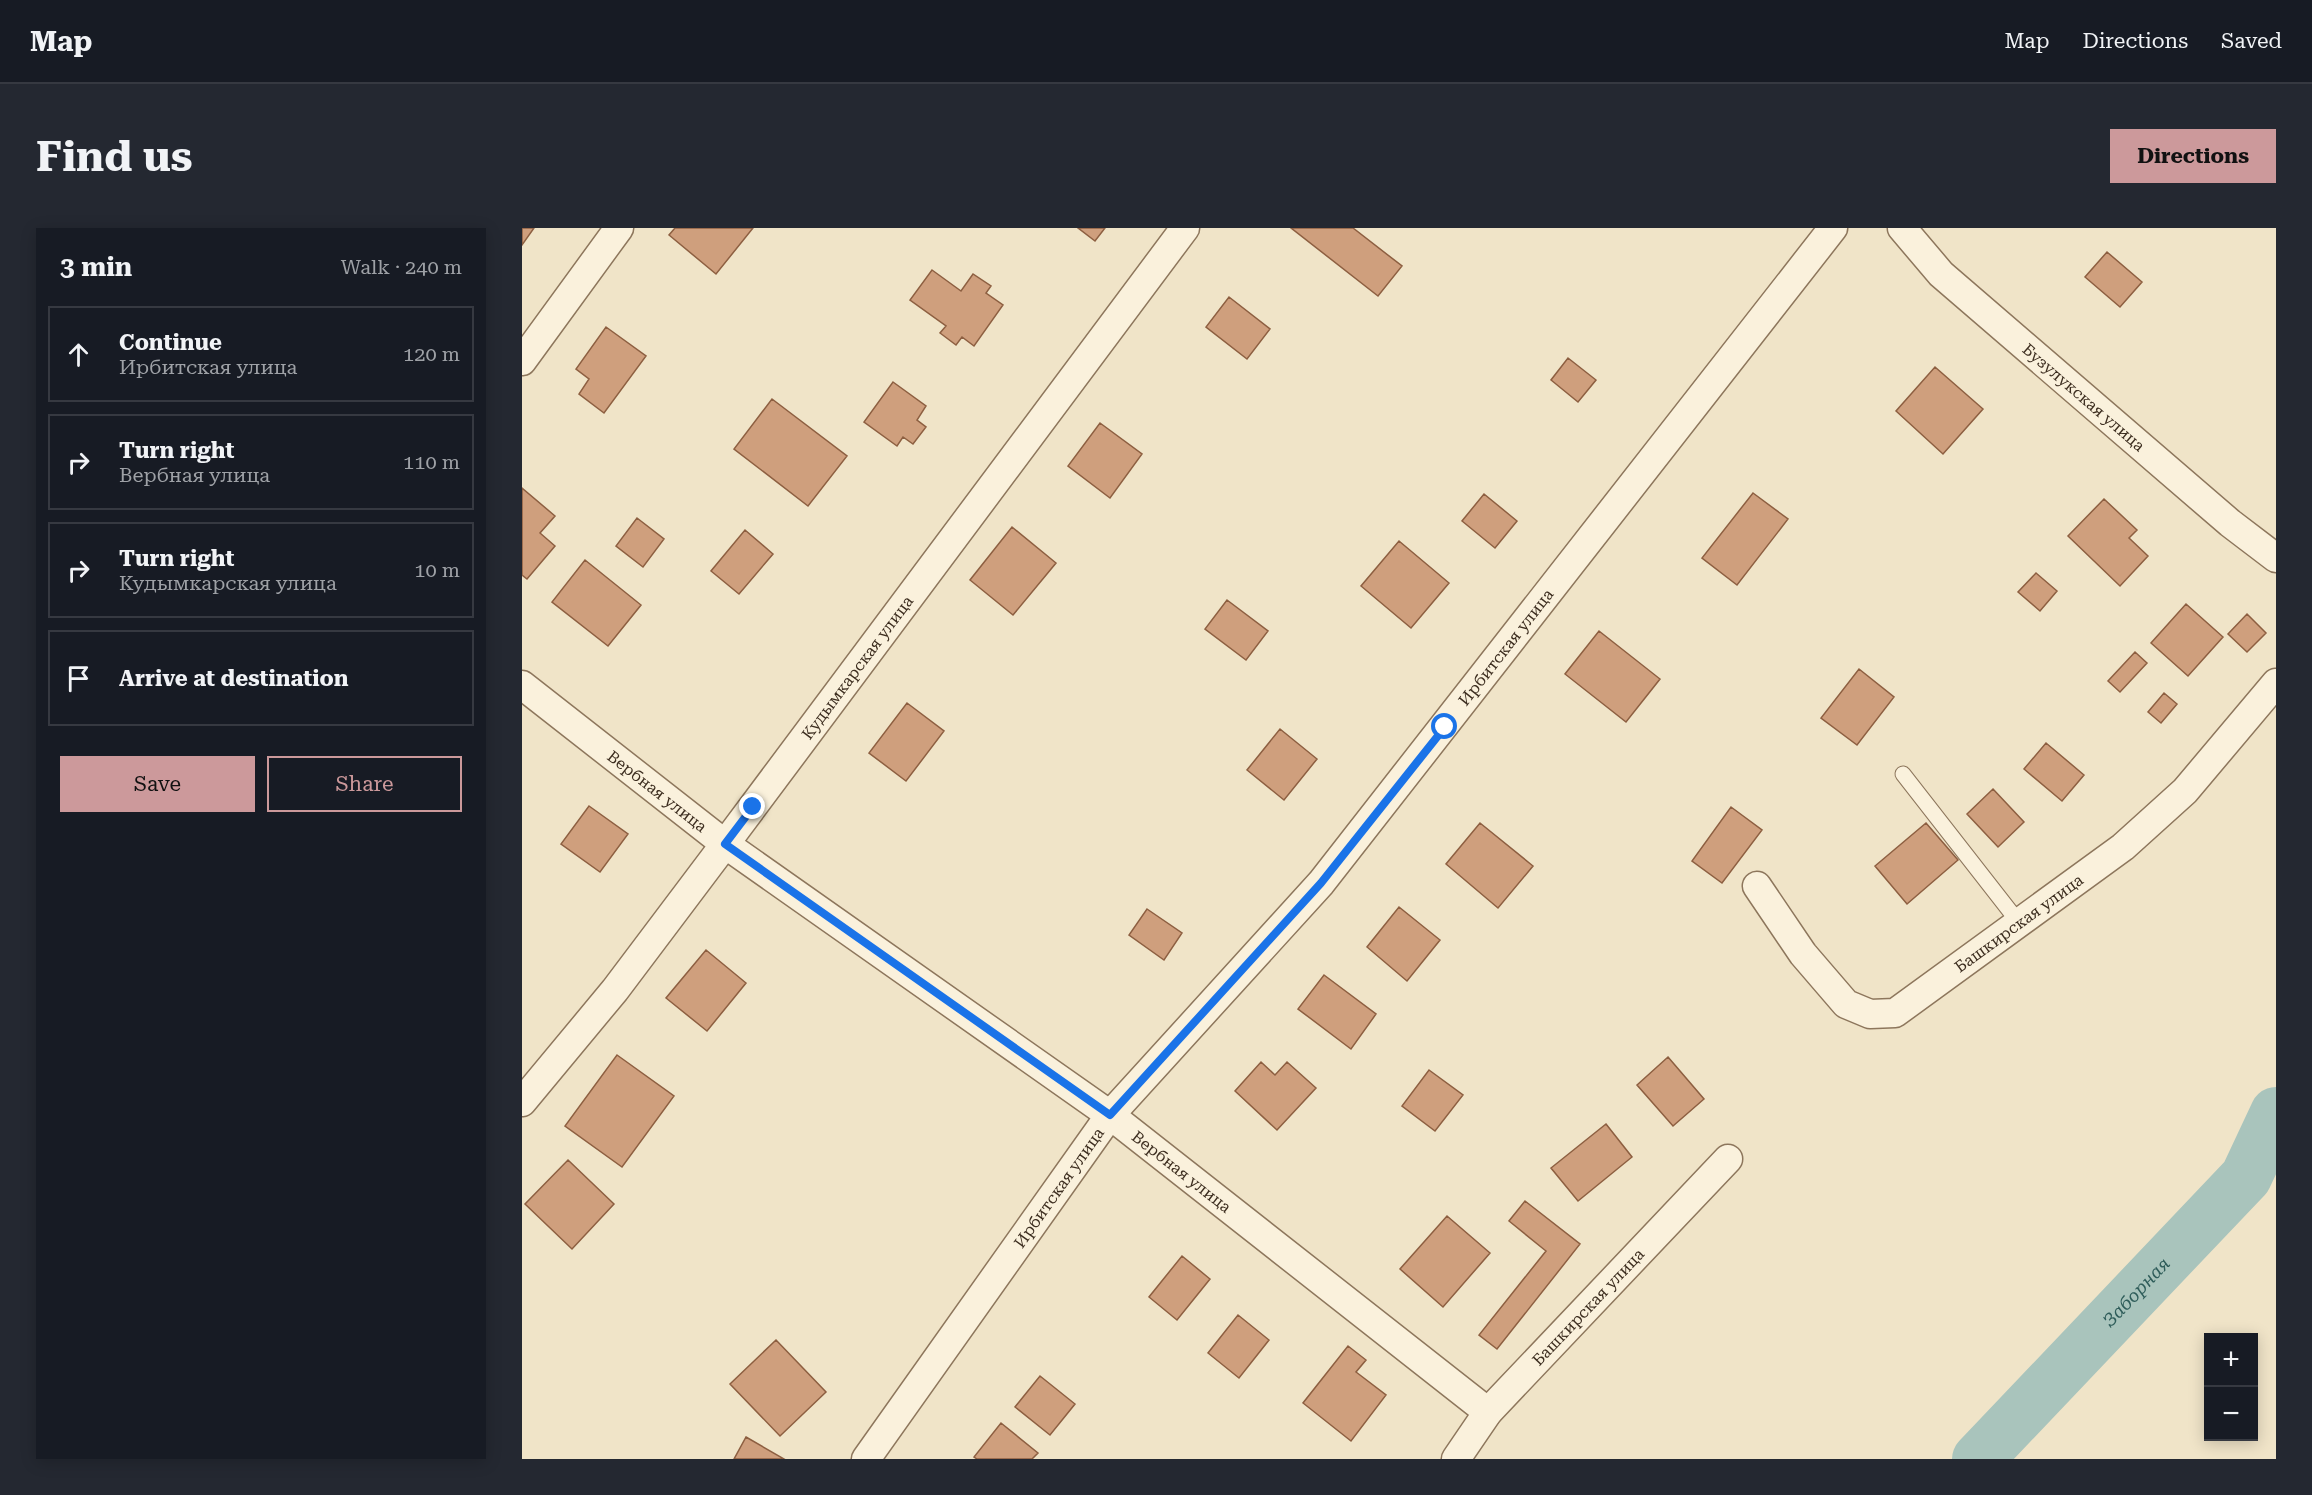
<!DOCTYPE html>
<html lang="en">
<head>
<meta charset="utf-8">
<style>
	:root { --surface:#171b24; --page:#242831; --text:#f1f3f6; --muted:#9ea1a6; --line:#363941; --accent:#cc999b }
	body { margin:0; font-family:"Roboto Serif",serif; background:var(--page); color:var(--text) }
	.controls { position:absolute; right:18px; bottom:18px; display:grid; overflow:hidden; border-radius:0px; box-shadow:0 3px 15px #0003 }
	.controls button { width:54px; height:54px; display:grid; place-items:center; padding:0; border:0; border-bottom:2px solid var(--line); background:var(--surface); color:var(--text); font:30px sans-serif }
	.stop { position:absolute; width:18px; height:18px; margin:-14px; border:4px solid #1a73e8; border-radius:50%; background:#fff }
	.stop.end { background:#1a73e8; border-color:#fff; box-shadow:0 2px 6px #0008 }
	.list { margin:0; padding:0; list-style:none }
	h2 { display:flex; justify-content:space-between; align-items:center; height:78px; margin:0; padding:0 24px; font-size:26px }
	h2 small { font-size:20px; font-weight:400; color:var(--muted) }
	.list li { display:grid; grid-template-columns:39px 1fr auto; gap:18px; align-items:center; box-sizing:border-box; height:96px; margin:0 12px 12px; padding:0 12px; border:2px solid var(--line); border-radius:0px }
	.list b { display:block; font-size:22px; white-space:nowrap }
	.list p { margin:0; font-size:20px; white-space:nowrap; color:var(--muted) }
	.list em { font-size:20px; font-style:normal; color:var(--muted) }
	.actions { display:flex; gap:12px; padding:18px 24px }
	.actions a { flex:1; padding:14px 0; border:2px solid var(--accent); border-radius:0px; text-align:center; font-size:21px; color:var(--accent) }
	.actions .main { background:var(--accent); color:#111 }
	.icon { flex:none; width:33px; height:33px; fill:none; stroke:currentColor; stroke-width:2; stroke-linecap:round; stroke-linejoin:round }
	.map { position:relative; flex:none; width:1754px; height:1231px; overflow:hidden; border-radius:0px }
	header { display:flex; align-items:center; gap:36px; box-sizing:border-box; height:84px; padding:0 30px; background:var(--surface); border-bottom:2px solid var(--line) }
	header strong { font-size:28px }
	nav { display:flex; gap:33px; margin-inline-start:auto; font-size:21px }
	.intro { display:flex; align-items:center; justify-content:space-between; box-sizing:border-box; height:144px; padding:0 36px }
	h1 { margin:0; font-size:42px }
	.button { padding:15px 27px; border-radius:0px; background:var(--accent); color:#111; font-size:21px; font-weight:700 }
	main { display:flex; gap:36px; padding:0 36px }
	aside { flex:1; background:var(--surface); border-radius:0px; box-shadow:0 3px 15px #0003 }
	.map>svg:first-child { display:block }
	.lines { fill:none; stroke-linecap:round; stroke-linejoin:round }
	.river { stroke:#a9c4bc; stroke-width:52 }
	.building { fill:#cf9f7d; stroke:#8d5f41; stroke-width:1.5 }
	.lane-casing { stroke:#8d765c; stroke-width:17 }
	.street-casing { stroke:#8d765c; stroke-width:31 }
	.lane { stroke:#faf1dc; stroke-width:15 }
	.street { stroke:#faf1dc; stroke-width:28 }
	.route { stroke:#1a73e8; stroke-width:8 }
	.labels { text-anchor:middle; stroke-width:4.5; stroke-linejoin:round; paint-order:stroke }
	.street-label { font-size:16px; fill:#3d2e20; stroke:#f7eed8 }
	.water-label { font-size:18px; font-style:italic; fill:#2f5d5a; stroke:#f7eed8 }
</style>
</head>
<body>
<header>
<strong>Map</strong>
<nav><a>Map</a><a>Directions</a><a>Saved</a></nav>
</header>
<div class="intro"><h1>Find us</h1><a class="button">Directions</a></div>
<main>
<aside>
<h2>3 min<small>Walk · 240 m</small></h2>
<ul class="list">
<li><svg class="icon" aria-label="ahead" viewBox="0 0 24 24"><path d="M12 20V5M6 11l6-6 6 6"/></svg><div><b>Continue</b><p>Ирбитская улица</p></div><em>120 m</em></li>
<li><svg class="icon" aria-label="right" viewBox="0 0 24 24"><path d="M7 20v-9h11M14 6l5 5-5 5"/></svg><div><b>Turn right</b><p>Вербная улица</p></div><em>110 m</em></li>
<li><svg class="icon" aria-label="right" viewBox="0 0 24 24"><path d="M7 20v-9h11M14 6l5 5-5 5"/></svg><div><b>Turn right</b><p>Кудымкарская улица</p></div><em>10 m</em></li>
<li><svg class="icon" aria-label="arrive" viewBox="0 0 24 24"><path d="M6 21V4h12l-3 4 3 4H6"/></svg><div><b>Arrive at destination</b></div></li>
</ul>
<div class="actions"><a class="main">Save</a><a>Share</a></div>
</aside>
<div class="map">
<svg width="1754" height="1231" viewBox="0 0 1754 1231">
	<rect width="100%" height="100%" fill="#f0e4c8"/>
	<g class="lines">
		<path class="river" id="s1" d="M1456,1231l268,-282 30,-64"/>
	</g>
	<path class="building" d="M0,0h12l-12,17z
		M153,0h78l-37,46 -47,-39z
		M556,0h27l-10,13z
		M769,0h62l49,38 -24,30z
		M1585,24l35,30 -22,25 -35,-30z
		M410,42l29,21 12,-17 18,12 -5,7 17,12 -29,41 -12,-9 -6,8 -16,-12 6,-7 -36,-26z
		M707,69l41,32 -23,30 -41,-32z
		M84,99l40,29 -42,57 -25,-19 10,-15 -13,-10z
		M1046,130l28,22 -18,22 -27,-22z
		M1413,139l48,42 -40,45 -47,-43z
		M371,154l33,24 -9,14 9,7 -13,17 -10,-7 -6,9 -33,-24z
		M250,171l75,57 -39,50 -74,-57z
		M578,195l42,31 -32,44 -42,-32z
		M0,260l33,28 -15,17 15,13 -28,33 -5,-4z
		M1231,265l35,26 -51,66 -35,-27z
		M962,266l33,27 -22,27 -33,-27z
		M1582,271l33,31 -8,8 19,18 -28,30 -52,-50z
		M115,290l27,21 -21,28 -27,-21z
		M490,299l44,36 -43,52 -43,-35z
		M223,302l28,24 -34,40 -28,-23z
		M877,313l50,42 -38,45 -50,-42z
		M63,332l56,45 -33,41 -56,-44z
		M1514,345l21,18 -17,20 -22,-19z
		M705,372l41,31 -22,29 -41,-31z
		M1664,376l37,33 -35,39 -37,-33z
		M1725,386l19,19 -19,19 -19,-18z
		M1077,403l61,48 -34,43 -61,-48z
		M1613,424l12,11 -27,29 -12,-11z
		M1337,441l35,28 -37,48 -36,-27z
		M1642,465l13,11 -16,19 -13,-11z
		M385,475l37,28 -38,50 -37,-28z
		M758,501l37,30 -33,41 -37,-30z
		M1524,515l38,32 -22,26 -38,-32z
		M1471,561l31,33 -26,25 -31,-33z
		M67,578l39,28 -28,38 -39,-28z
		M1209,579l31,23 -40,53 -30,-22z
		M958,595l53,43 -35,42 -52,-44z
		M1404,595l32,37 -51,44 -32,-38z
		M877,679l41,33 -33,41 -40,-34z
		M625,681l35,24 -18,27 -35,-25z
		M184,722l40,33 -39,48 -41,-33z
		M802,747l52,39 -25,35 -53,-40z
		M95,827l57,41 -52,71 -57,-41z
		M1146,829l36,42 -31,27 -36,-41z
		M739,834l14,13 12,-13 29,26 -39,42 -42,-39z
		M907,842l34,25 -28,36 -33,-25z
		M1084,896l26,33 -54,44 -27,-33z
		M46,932l46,44 -42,45 -47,-45z
		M1003,973l55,43 -83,105 -18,-14 67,-84 -37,-30z
		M925,988l43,37 -47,54 -43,-38z
		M660,1028l28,23 -33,41 -28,-23z
		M716,1087l31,25 -30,38 -31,-25z
		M254,1112l50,52 -46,44 -50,-52z
		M826,1118l18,14 -10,12 30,23 -35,46 -48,-38z
		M518,1148l35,28 -25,31 -35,-28z
		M479,1195l37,30 -6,6h-55l-3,-2z
		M224,1209l38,22h-50z"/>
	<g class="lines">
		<g class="lane-casing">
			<path id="lane" d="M1381,546l117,150"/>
		</g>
		<g class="street-casing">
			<g id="street">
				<path id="s2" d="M1380,0l39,46 289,249 46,35"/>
				<path d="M0,133l97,-133"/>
				<path id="s3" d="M0,457l203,159 385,271 378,297"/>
				<path id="s4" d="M1235,658l46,68 43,50 24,10 25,-1 228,-166 62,-56 91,-108"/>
				<path id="s5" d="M0,874l93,-112 110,-146 460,-616"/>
				<path id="s6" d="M344,1231l244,-344 211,-232 512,-655"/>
				<path id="s7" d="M934,1231l32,-47 240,-253"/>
			</g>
		</g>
		<use href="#lane" class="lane"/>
		<use href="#street" class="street"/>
	</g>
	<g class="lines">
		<path class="route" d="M231,579l-28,37 385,271 211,-232 124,-156"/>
	</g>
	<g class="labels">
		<g class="street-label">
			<text dy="6" stroke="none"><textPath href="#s2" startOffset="249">Бузулукская улица</textPath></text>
			<text dy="6" stroke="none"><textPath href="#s6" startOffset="1035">Ирбитская улица</textPath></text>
			<text dy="6" stroke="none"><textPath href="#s5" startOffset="549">Кудымкарская улица</textPath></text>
			<text dy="6" stroke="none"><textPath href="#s3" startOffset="172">Вербная улица</textPath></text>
			<text dy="6" stroke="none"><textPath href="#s4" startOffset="352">Башкирская улица</textPath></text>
			<text dy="6" stroke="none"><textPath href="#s3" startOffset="820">Вербная улица</textPath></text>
			<text dy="6" stroke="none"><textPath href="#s6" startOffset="333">Ирбитская улица</textPath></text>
			<text dy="6" stroke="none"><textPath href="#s7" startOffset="202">Башкирская улица</textPath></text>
		</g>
		<g class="water-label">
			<text dy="6" stroke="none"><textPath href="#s1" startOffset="230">Заборная</textPath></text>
		</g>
	</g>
</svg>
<div class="controls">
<button>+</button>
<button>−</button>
</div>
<div class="stop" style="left:923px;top:499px"></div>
<div class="stop end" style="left:231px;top:579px"></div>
</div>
</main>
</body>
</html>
